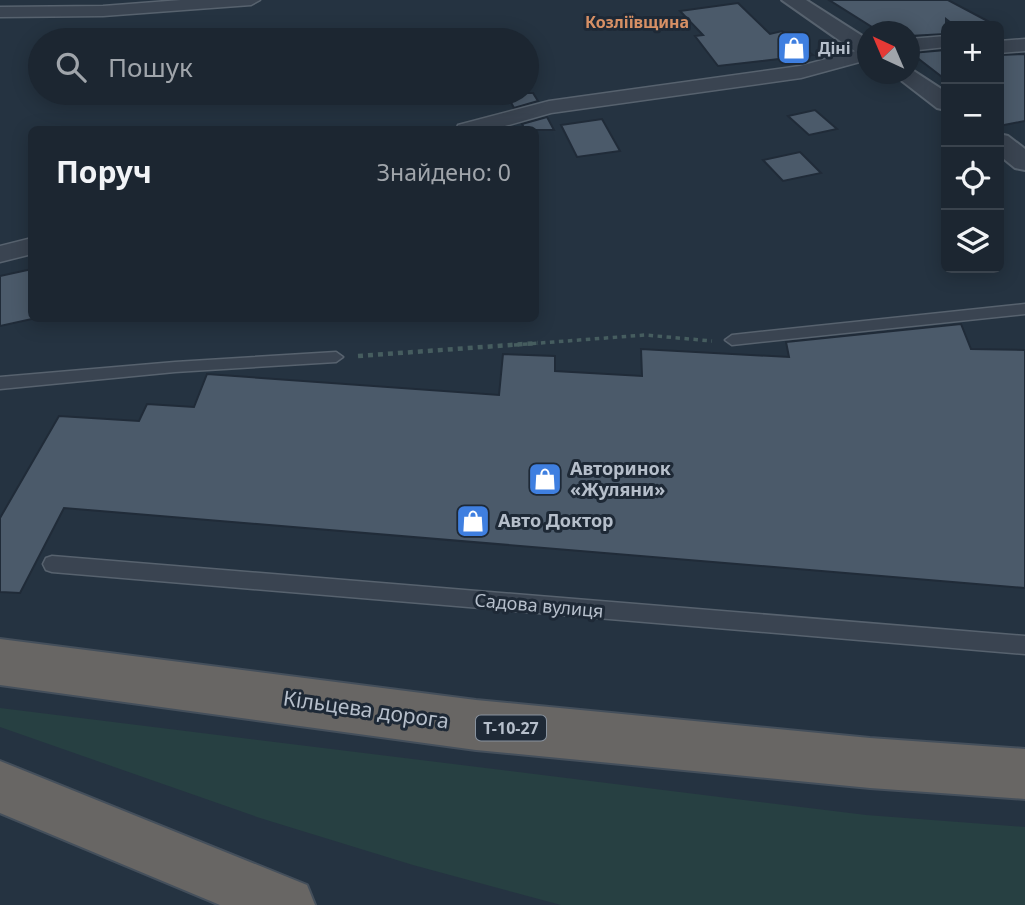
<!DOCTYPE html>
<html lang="uk">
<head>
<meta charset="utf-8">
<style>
	:root { --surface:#1c2631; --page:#252e39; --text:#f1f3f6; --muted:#a0a5ab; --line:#3a434d }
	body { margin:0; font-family:"Noto Sans",sans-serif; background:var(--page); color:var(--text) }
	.controls { position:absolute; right:21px; top:21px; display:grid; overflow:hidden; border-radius:10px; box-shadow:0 4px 18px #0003 }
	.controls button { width:63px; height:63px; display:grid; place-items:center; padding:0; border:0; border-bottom:2px solid var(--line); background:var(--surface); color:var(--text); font:35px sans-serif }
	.compass { position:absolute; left:857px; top:21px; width:63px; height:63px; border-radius:50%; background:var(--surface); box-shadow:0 4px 18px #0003; rotate:316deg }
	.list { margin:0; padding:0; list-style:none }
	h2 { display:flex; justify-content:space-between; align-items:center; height:91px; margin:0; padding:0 28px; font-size:30px }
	h2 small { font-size:23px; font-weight:400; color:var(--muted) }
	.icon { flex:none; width:38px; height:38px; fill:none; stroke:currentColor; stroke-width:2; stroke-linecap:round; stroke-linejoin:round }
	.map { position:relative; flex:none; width:1025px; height:905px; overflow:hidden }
	.search { position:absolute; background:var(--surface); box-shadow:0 4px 18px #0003; left:28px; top:28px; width:511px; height:77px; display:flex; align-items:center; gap:18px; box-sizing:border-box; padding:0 24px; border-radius:38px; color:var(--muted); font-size:26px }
	.panel { position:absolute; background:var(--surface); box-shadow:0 4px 18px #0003; left:28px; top:126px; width:511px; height:196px; border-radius:10px }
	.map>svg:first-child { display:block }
	.green { fill:#274042 }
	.building { fill:#4b5a6a; stroke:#202b38; stroke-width:2 }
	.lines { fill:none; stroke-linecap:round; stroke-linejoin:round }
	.service-casing { stroke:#57626e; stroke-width:3 }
	.minor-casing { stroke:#57626e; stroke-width:3 }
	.tertiary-casing { stroke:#57626e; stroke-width:4 }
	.trunk-casing { stroke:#444f5b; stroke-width:4 }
	.path-far1 { stroke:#465d5f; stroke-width:3.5; stroke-dasharray:4.5 4.5; stroke-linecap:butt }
	.path { stroke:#465d5f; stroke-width:4.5; stroke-dasharray:5 5; stroke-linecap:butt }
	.service { fill:#3a4451; fill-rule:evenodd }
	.minor { fill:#3a4451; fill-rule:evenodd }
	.tertiary { fill:#3a4451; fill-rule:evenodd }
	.trunk { fill:#686664; fill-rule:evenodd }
	.labels { text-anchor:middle; stroke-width:6; stroke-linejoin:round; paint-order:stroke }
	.far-neighbourhood-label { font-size:16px; font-weight:bold; fill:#d79065; stroke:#1e2936 }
	.far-poi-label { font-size:16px; font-weight:bold; fill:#b6bfcb; stroke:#1e2936; text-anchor:start }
	.shield { fill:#1e2936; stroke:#88929e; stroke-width:2 }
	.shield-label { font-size:16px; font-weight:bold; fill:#b6bfcb }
	.poi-label { font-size:18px; font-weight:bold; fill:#b6bfcb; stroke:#1e2936; text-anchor:start }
	.street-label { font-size:18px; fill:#b6bfcb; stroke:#1e2936 }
	.near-street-label { font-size:21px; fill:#b6bfcb; stroke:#1e2936 }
</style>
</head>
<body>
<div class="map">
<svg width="1025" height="905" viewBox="0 0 1025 905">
	<rect width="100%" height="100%" fill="#253341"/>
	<path class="green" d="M0,708l866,107 159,12v78h-464l-148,-40 -153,-47 -260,-91z"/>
	<path class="building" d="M829,0h119l49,26h-42l-9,-7v15l-37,2v-4h-29z
		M738,3l32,31 12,-3 31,24 -95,11 -23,-30 8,-1 -23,-24z
		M946,50v30l-35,-27z
		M1025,54v67l-26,5v-71z
		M506,93h27l5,8 -24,7z
		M815,110l22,19 -28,6 -21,-19z
		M547,117l7,13h-29l-3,-6z
		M602,119l18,32 -43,6 -16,-32z
		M800,152l21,21 -38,8 -20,-21z
		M32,269v50l-32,7v-50z
		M961,324l10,25 54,1v238l-961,-80 -44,85 -20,-1v-74l59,-102 80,5 8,-17 47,3 13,-33 292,21 4,-41 52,2v15l87,5 -1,-27 148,8 -3,-15z"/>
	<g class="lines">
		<g class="service-casing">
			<path id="service" d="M1025,304v10l-293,31 -7,-5 7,-5z
				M336,352l7,5 -7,5 -161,10 -175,17v-12l175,-15z
				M52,556l973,80v18l-973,-82 -6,-2 -3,-6 3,-6z"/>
		</g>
		<g class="minor-casing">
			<path id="minor" d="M181,0h79l-9,5 -148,11 -103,1v-10l103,-1z
				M946,36v11l-37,4v-12z
				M1025,39v12l-26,2v-12z
				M867,48v12l-66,18 -250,35 -60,17h-35l2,-5 91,-24 251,-35z
				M32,238v16l-32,8v-16z"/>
		</g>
		<g class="tertiary-casing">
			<path id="tertiary" d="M782,0h24l61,39v17l-8,-2z
				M909,68l37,24v18l-9,-2 -44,-34h16z
				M999,134l9,2 17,13v21l-10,-2 -16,-13z"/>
		</g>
		<g class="trunk-casing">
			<path id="trunk" d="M0,639l476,61 394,38 155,11v50l-155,-11 -394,-38 -476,-65z
				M0,761l307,124 8,20h-95l-220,-92z"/>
		</g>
		<path class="path-far1" d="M514,345l131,-10 67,6"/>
		<path class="path" d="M358,356l180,-13"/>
		<use href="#service" class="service"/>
		<use href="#minor" class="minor"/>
		<use href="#tertiary" class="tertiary"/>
		<use href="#trunk" class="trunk"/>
	</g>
	<defs>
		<g id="shop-square" transform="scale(1.75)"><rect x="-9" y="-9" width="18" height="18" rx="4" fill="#3f7fe0" stroke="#1e2936"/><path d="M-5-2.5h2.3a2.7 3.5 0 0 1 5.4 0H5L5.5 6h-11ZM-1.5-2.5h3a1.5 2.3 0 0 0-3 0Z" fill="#fff"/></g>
	</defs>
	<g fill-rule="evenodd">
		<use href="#shop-square" x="794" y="48"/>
		<use href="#shop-square" x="545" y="479"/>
		<use href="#shop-square" x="473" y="521"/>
	</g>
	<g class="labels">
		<g class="far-neighbourhood-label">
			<text x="637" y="28">Козліївщина</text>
		</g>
		<g class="far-poi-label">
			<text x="818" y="54">Діні</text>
		</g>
		<rect class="shield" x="476" y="715.5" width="70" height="25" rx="5"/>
		<g class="shield-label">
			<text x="511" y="734">Т-10-27</text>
		</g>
		<g class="poi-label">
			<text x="570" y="475">Авторинок<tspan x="570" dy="21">«Жуляни»</tspan></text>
			<text x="498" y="527">Авто Доктор</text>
		</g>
		<g class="street-label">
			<text transform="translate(539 606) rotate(5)" y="6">Садова вулиця</text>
		</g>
		<g class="near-street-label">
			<text transform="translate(366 710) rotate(8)" y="7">Кільцева дорога</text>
		</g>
	</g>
</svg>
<div class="controls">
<button>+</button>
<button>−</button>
<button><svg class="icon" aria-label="locate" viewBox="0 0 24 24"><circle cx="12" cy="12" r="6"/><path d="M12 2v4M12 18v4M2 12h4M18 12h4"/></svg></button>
<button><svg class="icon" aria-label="layers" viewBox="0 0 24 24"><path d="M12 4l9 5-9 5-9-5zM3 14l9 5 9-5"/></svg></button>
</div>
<svg class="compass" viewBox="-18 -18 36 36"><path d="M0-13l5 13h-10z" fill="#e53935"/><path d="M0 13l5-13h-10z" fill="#a0a5ab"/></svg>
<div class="search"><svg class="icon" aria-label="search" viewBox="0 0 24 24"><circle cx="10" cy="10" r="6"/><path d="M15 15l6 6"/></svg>Пошук</div>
<section class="panel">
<h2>Поруч<small>Знайдено: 0</small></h2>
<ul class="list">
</ul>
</section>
</div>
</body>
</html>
